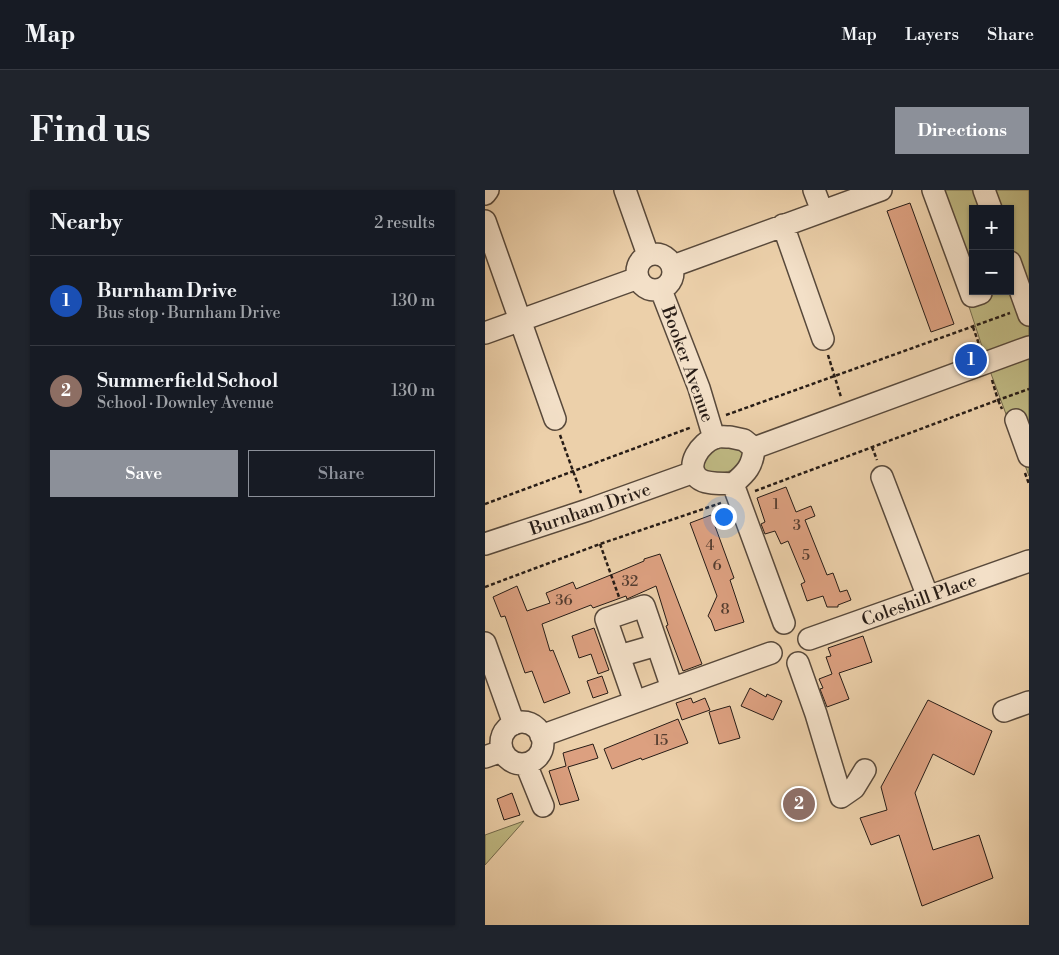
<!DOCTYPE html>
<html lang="en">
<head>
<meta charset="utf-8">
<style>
	:root { --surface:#171b24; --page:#20242c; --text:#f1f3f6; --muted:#9ea1a6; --line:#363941; --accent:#8c9099 }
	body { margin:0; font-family:"Libre Bodoni",serif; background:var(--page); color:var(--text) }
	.controls { position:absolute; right:15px; top:15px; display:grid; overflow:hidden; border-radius:0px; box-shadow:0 1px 4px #0004 }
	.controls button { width:45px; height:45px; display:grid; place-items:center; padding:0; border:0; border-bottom:1px solid var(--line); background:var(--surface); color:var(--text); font:25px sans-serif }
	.you { position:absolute; left:238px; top:326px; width:18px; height:18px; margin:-12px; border:4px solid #fff; border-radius:50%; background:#1a73e8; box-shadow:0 0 0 8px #1a73e833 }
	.badge { display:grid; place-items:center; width:32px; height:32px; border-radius:50%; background:var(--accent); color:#fff; font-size:16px; font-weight:700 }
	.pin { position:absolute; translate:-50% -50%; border:2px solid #fff; box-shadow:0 1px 5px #0006 }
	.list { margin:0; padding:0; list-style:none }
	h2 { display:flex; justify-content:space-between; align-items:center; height:65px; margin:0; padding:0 20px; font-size:21px }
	h2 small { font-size:16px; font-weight:400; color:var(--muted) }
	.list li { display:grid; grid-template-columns:32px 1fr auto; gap:15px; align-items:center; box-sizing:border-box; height:90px; padding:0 20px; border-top:1px solid var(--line) }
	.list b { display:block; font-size:19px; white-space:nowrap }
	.list p { margin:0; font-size:16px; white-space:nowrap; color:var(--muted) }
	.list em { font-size:16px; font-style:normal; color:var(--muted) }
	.actions { display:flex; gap:10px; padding:15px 20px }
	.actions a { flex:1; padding:11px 0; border:1px solid var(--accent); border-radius:0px; text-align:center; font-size:18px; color:var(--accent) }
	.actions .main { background:var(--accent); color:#fff }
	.map { position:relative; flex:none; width:544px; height:735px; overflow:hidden; border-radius:0px }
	header { display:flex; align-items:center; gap:30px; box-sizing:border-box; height:70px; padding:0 25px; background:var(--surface); border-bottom:1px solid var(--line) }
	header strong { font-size:24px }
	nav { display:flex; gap:28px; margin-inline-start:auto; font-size:18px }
	.intro { display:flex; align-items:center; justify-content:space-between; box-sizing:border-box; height:120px; padding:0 30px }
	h1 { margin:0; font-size:35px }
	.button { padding:12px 22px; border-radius:0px; background:var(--accent); color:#fff; font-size:18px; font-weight:700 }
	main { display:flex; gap:30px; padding:0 30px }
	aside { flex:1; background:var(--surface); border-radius:0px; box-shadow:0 1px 4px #0004 }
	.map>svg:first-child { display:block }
	.green { fill:#bfb983; stroke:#736a4c; fill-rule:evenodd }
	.building { fill:#dca080; stroke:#271c16 }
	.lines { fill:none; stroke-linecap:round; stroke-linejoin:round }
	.minor-casing { stroke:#58493b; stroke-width:24 }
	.path { stroke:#271c16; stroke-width:2.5; stroke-dasharray:4 2.5; stroke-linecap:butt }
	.minor { stroke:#f3e0c8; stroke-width:21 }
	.labels { text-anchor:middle; stroke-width:5; stroke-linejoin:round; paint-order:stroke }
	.number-label { font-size:15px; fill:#543d30 }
	.street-label { font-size:18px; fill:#271c16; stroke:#f3e0c8 }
</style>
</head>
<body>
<header>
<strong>Map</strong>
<nav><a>Map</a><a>Layers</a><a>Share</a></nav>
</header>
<div class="intro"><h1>Find us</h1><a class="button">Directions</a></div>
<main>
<aside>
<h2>Nearby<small>2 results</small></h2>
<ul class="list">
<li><span class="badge" style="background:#1a4fb4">1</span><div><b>Burnham Drive</b><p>Bus stop · Burnham Drive</p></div><em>130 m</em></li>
<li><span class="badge" style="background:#8d6e63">2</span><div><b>Summerfield School</b><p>School · Downley Avenue</p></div><em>130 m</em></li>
</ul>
<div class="actions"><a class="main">Save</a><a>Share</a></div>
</aside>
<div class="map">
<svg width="544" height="735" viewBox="0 0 544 735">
	<rect width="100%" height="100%" fill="#ecd0aa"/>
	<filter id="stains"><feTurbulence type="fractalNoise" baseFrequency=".004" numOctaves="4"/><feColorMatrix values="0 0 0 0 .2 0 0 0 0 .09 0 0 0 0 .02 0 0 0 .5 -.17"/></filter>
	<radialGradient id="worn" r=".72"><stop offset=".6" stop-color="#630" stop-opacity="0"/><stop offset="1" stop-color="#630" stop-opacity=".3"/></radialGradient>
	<path class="green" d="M446,0h98v286l-39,-105zM488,19h37v82h-37z
		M246,253l14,9c-8,21 -19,23 -40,19l-4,-11 9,-10z
		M39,631l-39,44v-30z"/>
	<path class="building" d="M425,13l44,121 -23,8 -44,-121z
		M301,297l10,25 15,-6 4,10 -10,4 22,55 6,-2 7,19 7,-2 4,10 -13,5v2h-11l-4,-11 -16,5 -6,-17 4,-2 -17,-41 -7,3 -6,-13 -10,3 -4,-10 4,-2 -8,-24z
		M226,325l23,63 -4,2 14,42 -29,9 -4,-11 -3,-4 9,-20 -27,-73z
		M175,364l42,110 -19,7 -17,-45 2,-1 -12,-39 -29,13 -1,-3 -33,12 -2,-3 -49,19 8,27 3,-1 17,43 -26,10 -12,-32 -7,2 -20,-57 -4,1 -8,-20 24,-11 10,25 23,-8 -4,-10 27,-11 3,7 42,-17 26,-11v-2z
		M109,438l15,42 -11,4 -7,-20 -12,4 -7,-22z
		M378,446l9,26 -33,11 10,26 -22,8 -7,-18 3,-1 -4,-9 13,-5 -6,-17 5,-1 -3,-8z
		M117,486l6,17 -15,5 -6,-17z
		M265,498l16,9 1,-3 15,7 -9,19 -32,-14z
		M206,508l2,5 12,-5 5,12 -28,10 -6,-17z
		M443,510l64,31 -18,44 -41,-21 -18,39 18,57 46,-15 14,43 -71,28 -23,-71 -28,10 -11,-27 27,-8 -6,-23z
		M245,516l10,32 -21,6 -10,-32z
		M193,529l10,24 -46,17 -1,-2 -29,11 -8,-20z
		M108,554l5,14 -30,9 11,33 -19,5 -11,-34 17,-5 -3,-13z
		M27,603l8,22 -16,5 -7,-21z"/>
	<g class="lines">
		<g class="minor-casing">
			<path id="minor" d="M140,0l23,65
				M329,0l8,21
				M448,0l39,106 9,-3
				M499,0l7,19
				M0,4l3,-4
				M0,31l70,198
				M298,35l40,114
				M152 82a18 18 0 1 1 36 0a18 18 0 1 1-36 0Z
				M525,72l19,53
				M188,76l208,-76
				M176,100l38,98 15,50
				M0,143l153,-55
				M531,230l13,36
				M245,247l14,3 10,8c-1,18 -8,25 -21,36 -10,-1 -27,1 -35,-6 -14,-12 3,-36 17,-40 4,-2 11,-1 15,-1z
				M269,258l275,-101
				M397,287l46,120
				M248,294l51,139
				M0,354l103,-34 106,-38
				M324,449l220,-78
				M0,453l29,81
				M134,466l38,-11
				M313,473l18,51 25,83 13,-9 11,-18
				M150,512l-29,-83 38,-13 28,82
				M519,521l25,-9
				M16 553a21 21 0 1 1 42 0a21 21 0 1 1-42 0Z
				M56,546l230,-83
				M0,567l17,-6
				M41,574l17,42"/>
		</g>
		<path class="path" d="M488,137l7,20
			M343,165l13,42
			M507,190l6,20 31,-11
			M241,225l284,-102
			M75,245l21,58
			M387,257l5,13
			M540,283l4,11
			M270,301l243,-91 4,9
			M0,314l207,-77
			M115,354l19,53
			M0,397l115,-43 121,-41"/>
		<use href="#minor" class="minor"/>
	</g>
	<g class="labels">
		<g class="number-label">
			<text x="291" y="319">1</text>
			<text x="312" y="340">3</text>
			<text x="225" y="360">4</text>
			<text x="321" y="370">5</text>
			<text x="232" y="380">6</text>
			<text x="145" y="396">32</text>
			<text x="79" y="415">36</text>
			<text x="240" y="424">8</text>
			<text x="176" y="555">15</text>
		</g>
		<g class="street-label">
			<text transform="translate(203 174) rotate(70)" y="6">Booker Avenue</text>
			<text transform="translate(105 319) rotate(-19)" y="6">Burnham Drive</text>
			<text transform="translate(434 410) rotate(-20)" y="6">Coleshill Place</text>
		</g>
	</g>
	<rect width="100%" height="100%" filter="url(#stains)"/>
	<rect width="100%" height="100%" fill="url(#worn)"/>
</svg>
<div class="controls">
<button>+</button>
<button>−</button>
</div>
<div class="you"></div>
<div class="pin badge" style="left:486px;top:170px;background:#1a4fb4">1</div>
<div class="pin badge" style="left:314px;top:614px;background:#8d6e63">2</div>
</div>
</main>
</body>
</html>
